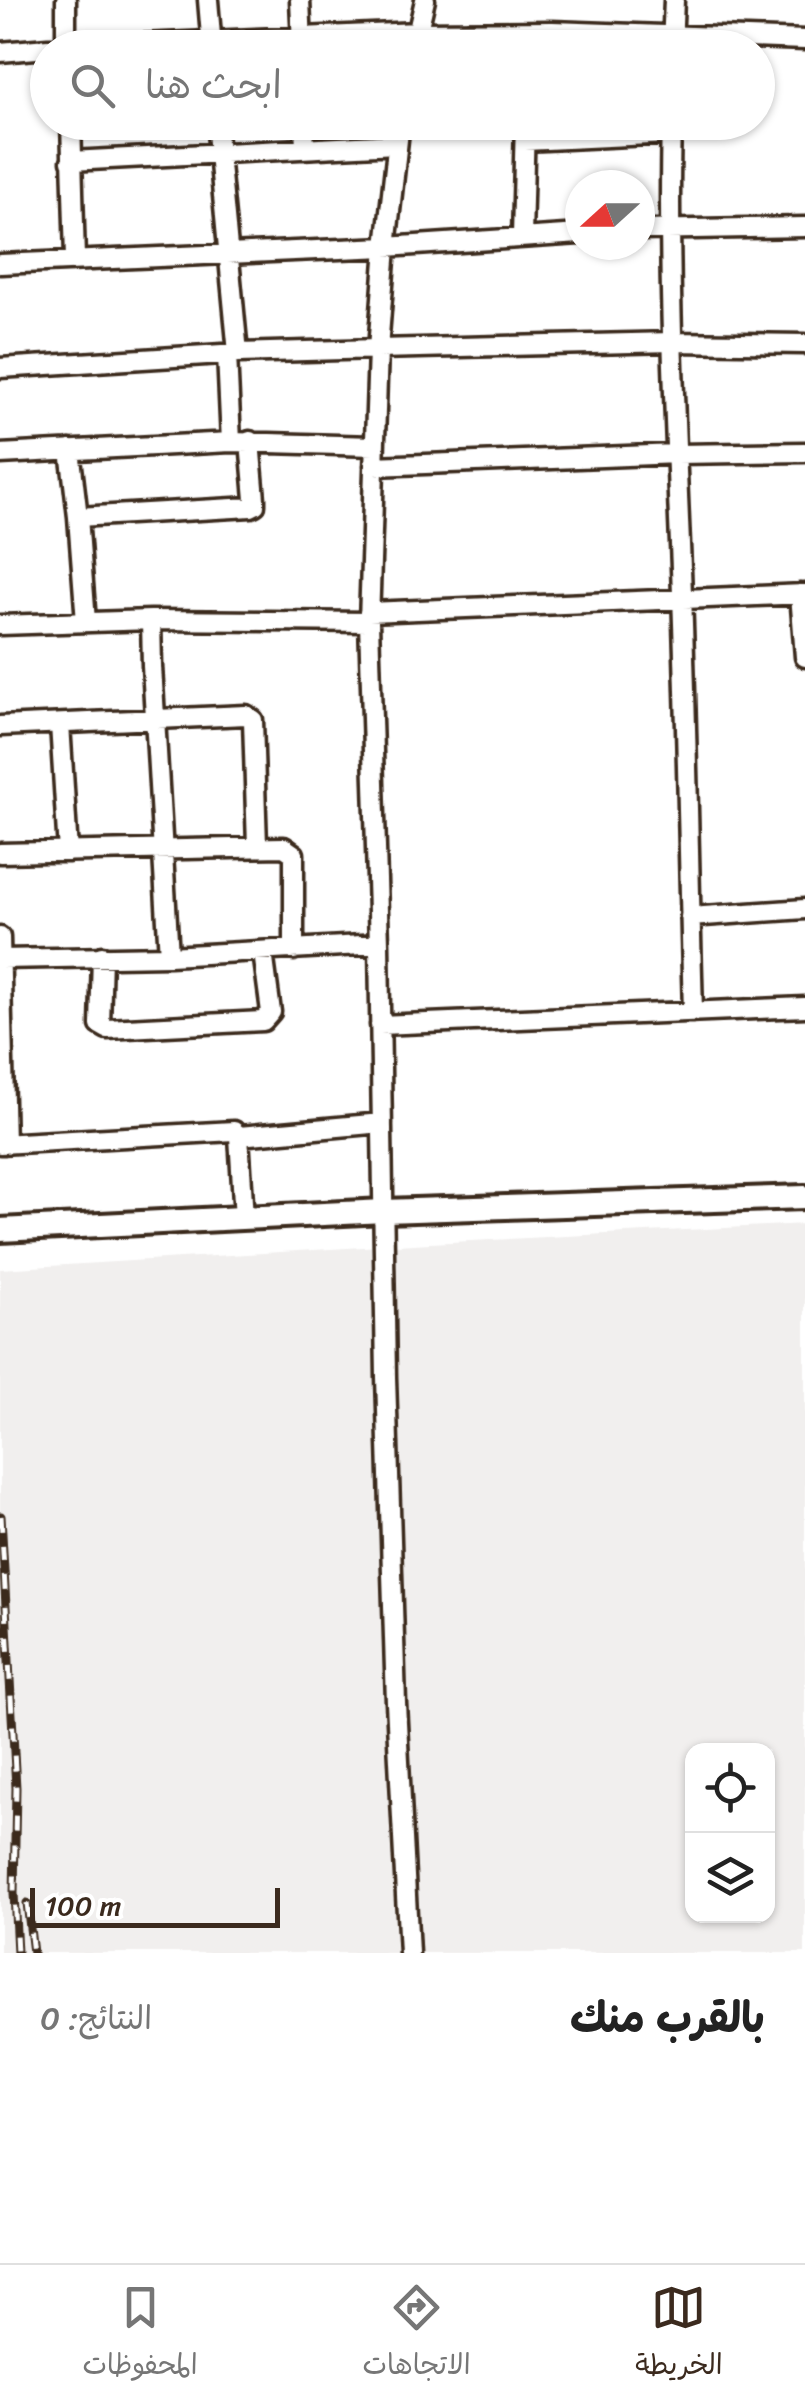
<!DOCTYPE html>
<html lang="ar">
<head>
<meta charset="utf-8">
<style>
	:root { --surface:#fff; --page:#f2f2f2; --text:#222; --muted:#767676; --line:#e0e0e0; --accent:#3b2a1e }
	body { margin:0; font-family:Sriracha,"Playpen Sans Arabic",sans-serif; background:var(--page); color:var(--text); direction:rtl }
	.controls { position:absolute; right:30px; bottom:30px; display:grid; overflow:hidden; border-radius:20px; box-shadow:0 2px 8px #0004 }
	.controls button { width:90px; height:90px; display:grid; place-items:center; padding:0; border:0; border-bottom:2px solid var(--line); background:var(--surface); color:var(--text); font:50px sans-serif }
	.compass { position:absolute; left:565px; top:170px; width:90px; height:90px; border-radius:50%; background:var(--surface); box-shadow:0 2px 8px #0004; rotate:249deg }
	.scale { position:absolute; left:30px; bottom:25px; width:250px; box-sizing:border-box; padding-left:10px; border:5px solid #3b2a1e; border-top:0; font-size:28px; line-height:35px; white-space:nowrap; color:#3b2a1e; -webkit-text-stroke:8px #fff; paint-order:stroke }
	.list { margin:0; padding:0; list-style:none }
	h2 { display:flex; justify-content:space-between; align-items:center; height:130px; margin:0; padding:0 40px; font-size:42px }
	h2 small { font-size:32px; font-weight:400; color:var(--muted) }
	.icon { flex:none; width:55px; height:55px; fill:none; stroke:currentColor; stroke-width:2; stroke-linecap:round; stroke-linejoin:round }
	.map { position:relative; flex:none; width:805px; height:1953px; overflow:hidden; direction:ltr }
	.search { position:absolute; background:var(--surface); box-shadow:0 2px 8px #0004; left:30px; right:30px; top:30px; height:110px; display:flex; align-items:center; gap:25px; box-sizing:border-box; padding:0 35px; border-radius:55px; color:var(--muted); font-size:38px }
	.sheet { height:310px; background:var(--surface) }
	nav { display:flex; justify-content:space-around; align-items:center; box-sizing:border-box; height:140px; border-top:2px solid var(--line); background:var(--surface); font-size:28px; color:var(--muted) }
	nav a { display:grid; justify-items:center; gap:5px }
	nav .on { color:var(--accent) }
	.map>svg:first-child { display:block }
	.built { fill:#f1efee; fill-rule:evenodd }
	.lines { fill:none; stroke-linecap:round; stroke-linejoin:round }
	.minor-casing { stroke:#3b2a1e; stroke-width:25 }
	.major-casing { stroke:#3b2a1e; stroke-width:30 }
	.minor { stroke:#fff; stroke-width:18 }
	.major { stroke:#fff; stroke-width:22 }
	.rail-casing { stroke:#3b2a1e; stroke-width:9 }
	.rail { stroke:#fff; stroke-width:5; stroke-dasharray:15; stroke-linecap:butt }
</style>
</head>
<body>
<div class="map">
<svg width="805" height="1953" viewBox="0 0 805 1953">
	<rect width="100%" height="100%" fill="#fff"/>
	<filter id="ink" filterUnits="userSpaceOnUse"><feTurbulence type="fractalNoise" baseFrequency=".01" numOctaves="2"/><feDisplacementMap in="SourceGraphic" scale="20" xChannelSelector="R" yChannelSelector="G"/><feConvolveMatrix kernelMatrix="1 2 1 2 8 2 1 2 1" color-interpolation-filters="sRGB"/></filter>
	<g filter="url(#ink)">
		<path class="built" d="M805,1224v729h-805v-684l430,-26zM692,1750h76v166h-76z"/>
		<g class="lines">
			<g class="minor-casing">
				<path id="minor" d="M66,0v48
					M208,0l4,48
					M300,0l2,44
					M672,47l2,-47
					M48,48l370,-16 134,-1 253,9
					M414,48l11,-48
					M0,52l48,-4
					M71,122l4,137
					M216,122l22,231
					M304,122l1,27
					M400,122l-14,125 -8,102 -9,273 10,322 7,433 10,326 13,250
					M671,122c-4,158 5,315 11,472 5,139 7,278 11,418
					M525,141l145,-7
					M71,161l325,-17
					M640,230l165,-3
					M522,237l3,-115
					M0,264l386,-17 194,-13
					M227,354l4,88
					M0,368l238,-15 140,-4 295,-7 132,2
					M70,450l8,67
					M0,454l231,-12 143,4
					M374,466l303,-12 128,-2
					M800,594l5,63
					M369,612l436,-18
					M151,620l1,46 17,290
					M86,622l-8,-105 173,-10 4,-2v-6l-5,-58
					M0,625l151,-5 218,2
					M60,724l8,128
					M0,726l246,-11 7,5 4,126
					M0,853l284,-6 10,7v96
					M690,917l115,-8
					M0,937l5,207
					M102,956l-2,69 7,4 156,-8 8,-9 -8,-60
					M0,959l169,-3 210,-12
					M380,1025l425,-18
					M239,1136l143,-13
					M0,1144l234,-13 5,5 5,83"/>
			</g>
			<g class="major-casing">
				<path id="major" d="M0,1230l384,-19 421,-14"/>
			</g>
			<use href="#minor" class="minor"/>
			<use href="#major" class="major"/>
			<g class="rail-casing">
				<path id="rail" d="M1,1516l15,272 -2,105 3,60
					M27,1903l6,50"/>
			</g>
			<use href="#rail" class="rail"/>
		</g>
	</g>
</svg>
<div class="controls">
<button><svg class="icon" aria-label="locate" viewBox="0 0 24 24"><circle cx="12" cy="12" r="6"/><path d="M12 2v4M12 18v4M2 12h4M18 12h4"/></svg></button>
<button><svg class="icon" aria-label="layers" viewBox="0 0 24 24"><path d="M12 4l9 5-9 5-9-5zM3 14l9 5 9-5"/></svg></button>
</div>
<svg class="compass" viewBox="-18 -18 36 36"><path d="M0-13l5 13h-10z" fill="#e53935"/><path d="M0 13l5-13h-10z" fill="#767676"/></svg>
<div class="scale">100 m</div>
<div class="search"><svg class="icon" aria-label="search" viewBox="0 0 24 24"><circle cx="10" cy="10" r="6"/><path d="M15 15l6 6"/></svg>ابحث هنا</div>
</div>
<section class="sheet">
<h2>بالقرب منك<small>النتائج: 0</small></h2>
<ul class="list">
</ul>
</section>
<nav>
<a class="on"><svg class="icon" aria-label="map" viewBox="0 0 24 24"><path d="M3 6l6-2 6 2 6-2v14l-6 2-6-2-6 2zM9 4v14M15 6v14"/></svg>الخريطة</a>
<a><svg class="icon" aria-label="directions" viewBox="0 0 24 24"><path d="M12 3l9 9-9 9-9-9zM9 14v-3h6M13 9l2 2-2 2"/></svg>الاتجاهات</a>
<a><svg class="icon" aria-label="saved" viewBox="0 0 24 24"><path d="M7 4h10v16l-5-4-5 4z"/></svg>المحفوظات</a>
</nav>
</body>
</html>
